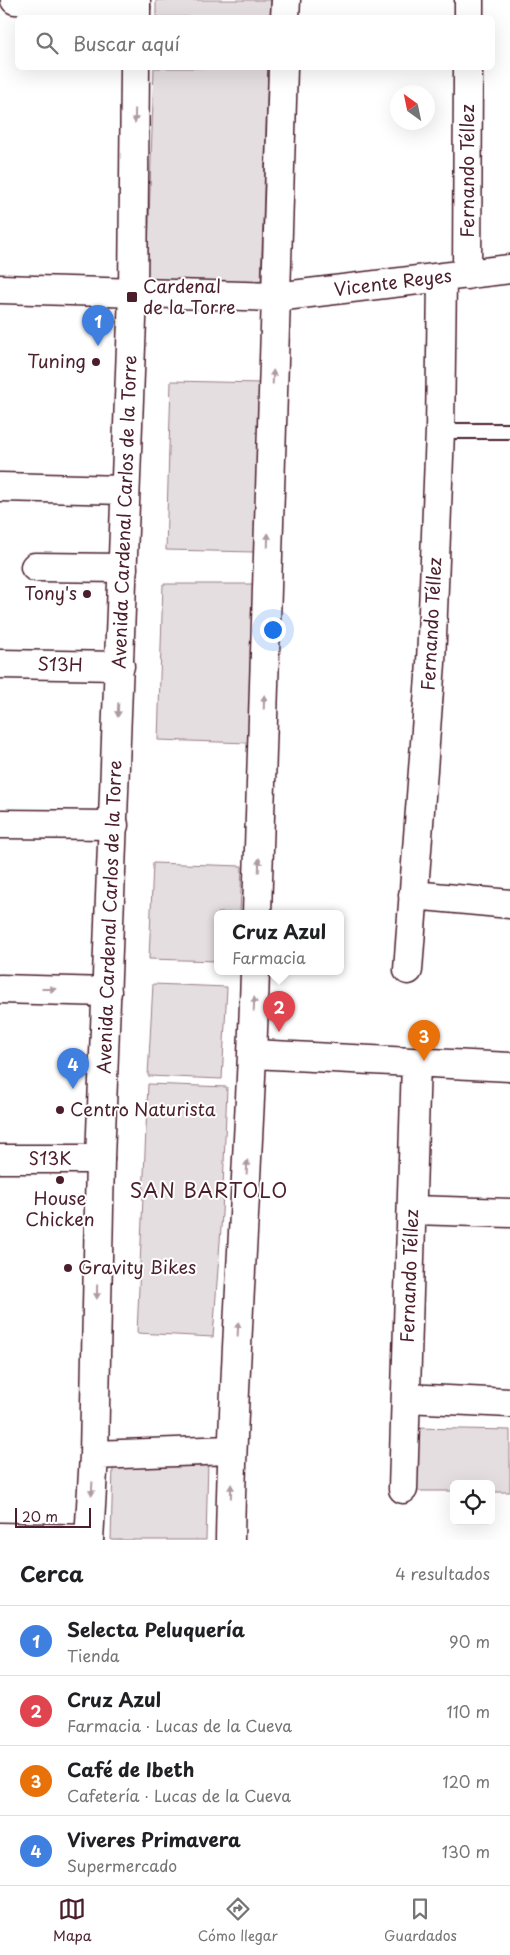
<!DOCTYPE html>
<html lang="es">
<head>
<meta charset="utf-8">
<style>
	:root { --surface:#fff; --page:#f2f2f2; --text:#202124; --muted:#757577; --line:#e0e0e0; --accent:#4a1f2b }
	body { margin:0; font-family:"Playpen Sans",sans-serif; background:var(--page); color:var(--text) }
	.controls { position:absolute; right:15px; bottom:15px; display:grid; overflow:hidden; border-radius:8px; box-shadow:0 5px 20px #0002 }
	.controls button { width:45px; height:45px; display:grid; place-items:center; padding:0; border:0; border-bottom:1px solid var(--line); background:var(--surface); color:var(--text); font:25px sans-serif }
	.compass { position:absolute; left:390px; top:85px; width:45px; height:45px; border-radius:50%; background:var(--surface); box-shadow:0 5px 20px #0002; rotate:327deg }
	.scale { position:absolute; left:15px; bottom:12px; width:76px; box-sizing:border-box; padding-left:5px; border:2px solid #4a1f2b; border-top:0; font-size:14px; line-height:18px; white-space:nowrap; color:#4a1f2b; -webkit-text-stroke:4px #fff; paint-order:stroke }
	.you { position:absolute; left:272px; top:629px; width:18px; height:18px; margin:-12px; border:4px solid #fff; border-radius:50%; background:#1a73e8; box-shadow:0 0 0 8px #1a73e833 }
	.badge { display:grid; place-items:center; width:32px; height:32px; border-radius:50%; background:var(--accent); color:#fff; font-size:16px; font-weight:700 }
	.pin { position:absolute; translate:-50% -41px; filter:drop-shadow(0 1px 2px #0008) }
	.pin::after { content:''; position:absolute; top:26px; width:18px; height:15px; background:inherit; clip-path:polygon(0 0,100% 0,50% 100%) }
	.popup { position:absolute; left:214px; top:910px; width:130px; height:65px; box-sizing:border-box; display:grid; place-content:center; border-radius:8px; background:var(--surface); filter:drop-shadow(0 1px 4px #0005); font-size:16px; white-space:nowrap; color:var(--muted) }
	.popup b { font-size:19px; color:var(--text) }
	.popup::after { content:''; position:absolute; left:50%; top:100%; margin-left:-10px; border:10px solid transparent; border-top-color:var(--surface) }
	.list { margin:0; padding:0; list-style:none }
	h2 { display:flex; justify-content:space-between; align-items:center; height:65px; margin:0; padding:0 20px; font-size:21px }
	h2 small { font-size:16px; font-weight:400; color:var(--muted) }
	.list li { display:grid; grid-template-columns:32px 1fr auto; gap:15px; align-items:center; box-sizing:border-box; height:70px; padding:0 20px; border-top:1px solid var(--line) }
	.list b { display:block; font-size:19px; white-space:nowrap }
	.list p { margin:0; font-size:16px; white-space:nowrap; color:var(--muted) }
	.list em { font-size:16px; font-style:normal; color:var(--muted) }
	.icon { flex:none; width:28px; height:28px; fill:none; stroke:currentColor; stroke-width:2; stroke-linecap:round; stroke-linejoin:round }
	.map { position:relative; flex:none; width:510px; height:1540px; overflow:hidden }
	.search { position:absolute; background:var(--surface); box-shadow:0 5px 20px #0002; left:15px; right:15px; top:15px; height:55px; display:flex; align-items:center; gap:12px; box-sizing:border-box; padding:0 18px; border-radius:8px; color:var(--muted); font-size:19px }
	.sheet { height:345px; background:var(--surface) }
	nav { display:flex; justify-content:space-around; align-items:center; box-sizing:border-box; height:70px; border-top:1px solid var(--line); background:var(--surface); font-size:14px; color:var(--muted) }
	nav a { display:grid; justify-items:center; gap:2px }
	nav .on { color:var(--accent) }
	.map>svg:first-child { display:block }
	.green { fill:#e5dee0; stroke:#987e86 }
	.lines { fill:none; stroke-linecap:round; stroke-linejoin:round }
	.service-casing { stroke:#4a1f2b; stroke-width:18 }
	.minor-casing { stroke:#4a1f2b; stroke-width:31 }
	.tertiary-casing { stroke:#4a1f2b; stroke-width:31 }
	.service { stroke:#fff; stroke-width:14 }
	.minor { stroke:#fff; stroke-width:28 }
	.tertiary { stroke:#fff; stroke-width:28 }
	.oneway { fill:#ae9aa0 }
	.poi-dot { fill:#4a1f2b; stroke:#fff; stroke-width:2 }
	.labels { text-anchor:middle; stroke-width:4; stroke-linejoin:round; paint-order:stroke }
	.street-label { font-size:18px; fill:#4a1f2b; stroke:#fff }
	.poi-label { font-size:18px; fill:#4a1f2b; stroke:#fff; text-anchor:start }
	.quarter-label { font-size:20px; letter-spacing:1px; fill:#4a1f2b; stroke:#fff }
</style>
</head>
<body>
<div class="map">
<svg width="510" height="1540" viewBox="0 0 510 1540">
	<rect width="100%" height="100%" fill="#fff"/>
	<filter id="ink" filterUnits="userSpaceOnUse"><feTurbulence type="fractalNoise" baseFrequency=".02" numOctaves="2"/><feDisplacementMap in="SourceGraphic" scale="10" xChannelSelector="R" yChannelSelector="G"/><feConvolveMatrix kernelMatrix="1 2 1 2 8 2 1 2 1" color-interpolation-filters="sRGB"/></filter>
	<g filter="url(#ink)">
		<path class="green" d="M156,0h115l-1,17h-114z
			M154,68h114l-7,214h-114z
			M171,381l90,2 -6,169 -89,-2z
			M163,584h91l-5,159 -91,-3z
			M153,863l89,3 -2,47h-22v48l-69,-2z
			M153,984l74,3 -5,92 -74,-3z
			M148,1084l79,3 -5,127 -9,123 -76,-4z
			M414,1428l96,2v62h-19v-8h-37v7h-44z
			M208,1459l-2,81h-95l2,-74z"/>
		<g class="lines">
			<g class="service-casing">
				<path id="service" d="M440,431h70"/>
			</g>
			<g class="minor-casing">
				<path id="minor" d="M15,0l121,7
					M469,18v-18
					M467,275l1,-207
					M0,289l276,8 234,-28
					M0,487l125,3
					M35,567l88,1
					M0,664l120,2
					M0,824l114,1
					M413,895l97,9
					M408,970l23,-307 9,-232 2,-153
					M0,989l107,3
					M253,1054l257,13
					M0,1159h100
					M413,1210l97,3
					M406,1398l104,5
					M403,1489l13,-427
					M0,1537l89,2"/>
			</g>
			<g class="tertiary-casing">
				<path id="tertiary" d="M136,18v-18
					M285,18l1,-18
					M257,913l26,-845
					M94,1455l137,-5
					M89,1540l5,-85 6,-296 33,-865 2,-226
					M230,1540c3,-190 20,-379 25,-569"/>
			</g>
			<use href="#service" class="service"/>
			<use href="#minor" class="minor"/>
			<use href="#tertiary" class="tertiary"/>
		</g>
		<defs><path id="oneway-solid" d="M-6-.8H1V-3.2L6.5 0L1 3.2V.8H-6Z" transform="scale(1.25)"/></defs>
		<g class="oneway">
			<use href="#oneway-solid" transform="translate(135 116) rotate(91)"/>
			<use href="#oneway-solid" transform="translate(273 377) rotate(-88)"/>
			<use href="#oneway-solid" transform="translate(268 540) rotate(-88)"/>
			<use href="#oneway-solid" transform="translate(264 702) rotate(-88)"/>
			<use href="#oneway-solid" transform="translate(118 710) rotate(92)"/>
			<use href="#oneway-solid" transform="translate(259 865) rotate(-88)"/>
			<use href="#oneway-solid" transform="translate(49 989)"/>
			<use href="#oneway-solid" transform="translate(254 1004) rotate(-88)"/>
			<use href="#oneway-solid" transform="translate(247 1167) rotate(-87)"/>
			<use href="#oneway-solid" transform="translate(97 1292) rotate(91)"/>
			<use href="#oneway-solid" transform="translate(238 1329) rotate(-87)"/>
			<use href="#oneway-solid" transform="translate(92 1489) rotate(93)"/>
			<use href="#oneway-solid" transform="translate(231 1491) rotate(-89)"/>
		</g>
	</g>
	<g class="poi-dot">
		<rect x="126" y="291" width="12" height="12" rx="2.5"/>
		<circle cx="96" cy="362" r="5"/>
		<circle cx="87" cy="594" r="5"/>
		<circle cx="60" cy="1110" r="5"/>
		<circle cx="60" cy="1180" r="5"/>
		<circle cx="68" cy="1268" r="5"/>
	</g>
	<g class="labels">
		<g class="street-label">
			<text transform="translate(468 171) rotate(-90)" y="6">Fernando Téllez</text>
			<text transform="translate(393 283) rotate(-7)" y="6">Vicente Reyes</text>
			<text transform="translate(125 512) rotate(-88)" y="6">Avenida Cardenal Carlos de la Torre</text>
			<text transform="translate(432 624) rotate(-87)" y="6">Fernando Téllez</text>
			<text transform="translate(60 665) rotate(1)" y="6">S13H</text>
			<text transform="translate(110 917) rotate(-88)" y="6">Avenida Cardenal Carlos de la Torre</text>
			<text x="50" y="1165">S13K</text>
			<text transform="translate(410 1276) rotate(-88)" y="6">Fernando Téllez</text>
		</g>
		<g class="poi-label">
			<text x="143" y="293">Cardenal<tspan x="143" dy="21">de la Torre</tspan></text>
			<text x="86" y="368" text-anchor="end">Tuning</text>
			<text x="77" y="600" text-anchor="end">Tony's</text>
			<text x="70" y="1116">Centro Naturista</text>
			<text x="60" y="1205" text-anchor="middle">House<tspan x="60" dy="21">Chicken</tspan></text>
			<text x="78" y="1274">Gravity Bikes</text>
		</g>
		<g class="quarter-label">
			<text x="209" y="1198">SAN BARTOLO</text>
		</g>
	</g>
</svg>
<div class="controls">
<button><svg class="icon" aria-label="locate" viewBox="0 0 24 24"><circle cx="12" cy="12" r="6"/><path d="M12 2v4M12 18v4M2 12h4M18 12h4"/></svg></button>
</div>
<svg class="compass" viewBox="-18 -18 36 36"><path d="M0-13l5 13h-10z" fill="#e53935"/><path d="M0 13l5-13h-10z" fill="#757577"/></svg>
<div class="scale">20 m</div>
<div class="you"></div>
<div class="pin badge" style="left:98px;top:346px;background:#3f7fe0">1</div>
<div class="pin badge" style="left:279px;top:1032px;background:#e0444e">2</div>
<div class="popup"><b>Cruz Azul</b>Farmacia</div>
<div class="pin badge" style="left:424px;top:1061px;background:#e8710a">3</div>
<div class="pin badge" style="left:73px;top:1089px;background:#3f7fe0">4</div>
<div class="search"><svg class="icon" aria-label="search" viewBox="0 0 24 24"><circle cx="10" cy="10" r="6"/><path d="M15 15l6 6"/></svg>Buscar aquí</div>
</div>
<section class="sheet">
<h2>Cerca<small>4 resultados</small></h2>
<ul class="list">
<li><span class="badge" style="background:#3f7fe0">1</span><div><b>Selecta Peluquería</b><p>Tienda</p></div><em>90 m</em></li>
<li><span class="badge" style="background:#e0444e">2</span><div><b>Cruz Azul</b><p>Farmacia · Lucas de la Cueva</p></div><em>110 m</em></li>
<li><span class="badge" style="background:#e8710a">3</span><div><b>Café de Ibeth</b><p>Cafetería · Lucas de la Cueva</p></div><em>120 m</em></li>
<li><span class="badge" style="background:#3f7fe0">4</span><div><b>Viveres Primavera</b><p>Supermercado</p></div><em>130 m</em></li>
</ul>
</section>
<nav>
<a class="on"><svg class="icon" aria-label="map" viewBox="0 0 24 24"><path d="M3 6l6-2 6 2 6-2v14l-6 2-6-2-6 2zM9 4v14M15 6v14"/></svg>Mapa</a>
<a><svg class="icon" aria-label="directions" viewBox="0 0 24 24"><path d="M12 3l9 9-9 9-9-9zM9 14v-3h6M13 9l2 2-2 2"/></svg>Cómo llegar</a>
<a><svg class="icon" aria-label="saved" viewBox="0 0 24 24"><path d="M7 4h10v16l-5-4-5 4z"/></svg>Guardados</a>
</nav>
</body>
</html>
